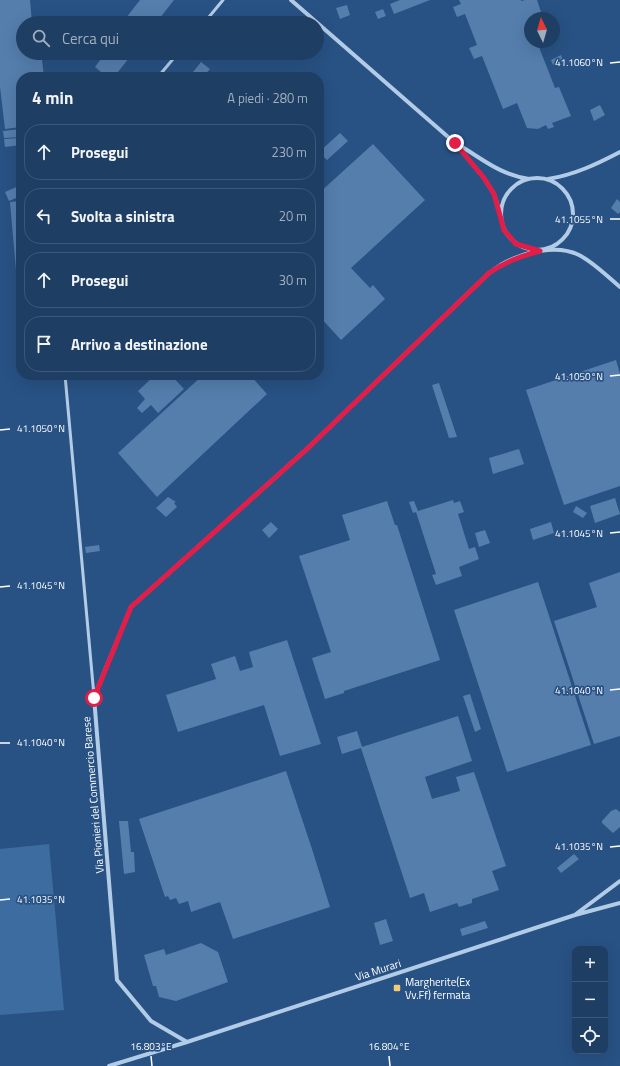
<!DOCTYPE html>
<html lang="it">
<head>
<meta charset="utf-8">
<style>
	:root { --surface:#1e3e63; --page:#264569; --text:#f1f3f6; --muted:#a1aebe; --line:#3c5778 }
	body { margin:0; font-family:"Titillium Web",sans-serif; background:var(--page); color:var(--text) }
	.controls { position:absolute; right:12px; bottom:12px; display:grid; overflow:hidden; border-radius:8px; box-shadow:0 4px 16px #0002 }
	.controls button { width:36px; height:36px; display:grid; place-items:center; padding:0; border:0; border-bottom:1px solid var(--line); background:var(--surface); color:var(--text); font:20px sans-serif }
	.compass { position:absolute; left:524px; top:12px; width:36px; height:36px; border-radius:50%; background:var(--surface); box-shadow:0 4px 16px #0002; rotate:355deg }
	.stop { position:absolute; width:12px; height:12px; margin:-9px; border:3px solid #e11d48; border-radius:50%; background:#fff }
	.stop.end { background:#e11d48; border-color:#fff; box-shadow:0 1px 4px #0008 }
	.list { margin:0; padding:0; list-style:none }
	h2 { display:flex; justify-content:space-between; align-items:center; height:52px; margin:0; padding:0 16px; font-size:17px }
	h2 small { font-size:13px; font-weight:400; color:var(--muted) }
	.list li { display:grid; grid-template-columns:26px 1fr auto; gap:12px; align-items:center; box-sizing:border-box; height:56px; margin:0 8px 8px; padding:0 8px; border:1px solid var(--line); border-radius:16px }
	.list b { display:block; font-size:15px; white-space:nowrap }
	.list em { font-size:13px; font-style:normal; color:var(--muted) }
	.icon { flex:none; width:22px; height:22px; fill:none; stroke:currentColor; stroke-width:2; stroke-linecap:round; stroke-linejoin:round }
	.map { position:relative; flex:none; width:620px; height:1066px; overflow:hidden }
	.search { position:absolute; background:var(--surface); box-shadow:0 4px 16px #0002; left:16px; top:16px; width:308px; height:44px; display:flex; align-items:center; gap:10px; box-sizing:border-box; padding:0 14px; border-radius:22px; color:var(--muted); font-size:15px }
	.panel { position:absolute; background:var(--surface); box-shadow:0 4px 16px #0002; left:16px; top:72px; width:308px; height:308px; border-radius:16px }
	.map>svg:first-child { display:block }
	.green { fill:#3d6ca0 }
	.building { fill:#557ead }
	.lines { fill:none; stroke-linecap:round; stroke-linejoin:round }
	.service { stroke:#b2cbe7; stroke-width:3 }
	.minor { stroke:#b2cbe7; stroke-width:4 }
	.route { stroke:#e11d48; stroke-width:5 }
	.ticks { fill:none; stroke:#fff; stroke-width:1.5 }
	.poi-dot { fill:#eeca79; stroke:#285284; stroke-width:1.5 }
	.labels { text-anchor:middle; stroke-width:3.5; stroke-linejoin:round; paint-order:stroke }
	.street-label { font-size:11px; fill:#fff; stroke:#285284 }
	.poi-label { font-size:11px; fill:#fff; stroke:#285284; text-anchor:start }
	.ticks-label { font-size:10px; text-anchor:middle; fill:#fff; stroke:#285284; stroke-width:3.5; stroke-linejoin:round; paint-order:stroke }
</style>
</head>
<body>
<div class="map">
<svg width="620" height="1066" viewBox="0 0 620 1066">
	<rect width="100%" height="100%" fill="#285284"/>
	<path class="green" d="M49,844l15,166 -64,5v-166z"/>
	<path class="building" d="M0,0h30l2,23h-9v30h12v6l7,1 2,17h-23v50l-16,2 -5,-42z
		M140,0h34l-18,23h-34z
		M400,0h30l-36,14 -4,-10z
		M459,0h62v1l4,-1h12l6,18h-13v24h22l-13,5 16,41 4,-1 12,29 -19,7 2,4 -6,2 -2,-4 -8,4 -11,-1 -10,-25 -14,6 -21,-53 -8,3 -5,-11 8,-3 -12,-31 -8,3 -4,-10 8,-3z
		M347,5l3,10 -10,4 -4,-11z
		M383,9l3,7 -8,3 -3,-7z
		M99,53h34l-19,24h-7l-12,-10 8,-11z
		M561,55l2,6 -10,4 -2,-5z
		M201,62l9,7 -7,8h-14z
		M600,105l5,10 -11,6 -4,-11z
		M21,129v8l-17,1 -1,-7z
		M340,133l8,8 -21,19 -8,-8z
		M21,138v7l-16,2 -1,-8z
		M373,144l52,56 -74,68 19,20 3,-3 12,14 -44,41 -21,-23 3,-3 -4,-5v-116z
		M21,185v11l-12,5 -4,-9z
		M617,199l3,3v10l-2,2 -7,-6z
		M21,201v68l-5,1 -6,-68z
		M616,360l4,14v112l-56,19 -38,-115z
		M155,375h16l13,14 -26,24 -7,-8 -9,8 -5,-5 8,-9 -7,-8z
		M203,375h47l17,19 -110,103 -39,-44z
		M439,383l18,54 -8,1 -17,-53z
		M519,449l5,15 -31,10 -4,-16z
		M168,497l8,5 -2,1 3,4 -11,10 -10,-9z
		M615,498l5,16 -25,9 -5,-17z
		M453,500l1,3 6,-2 4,11 -6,2 11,35 6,-2 4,12 -20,8 3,9 -26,9 -4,-10 4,-1 -20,-62 -3,1 -4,-11 5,-1 4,10z
		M387,501l8,24h2l43,135 -96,31v2l-19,6 -13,-41 19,-6 -32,-96 51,-16 -8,-25z
		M576,506l11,7 -4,5 -10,-6z
		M271,522l7,7 -9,9 -7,-8z
		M551,522l3,11 -21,7 -3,-11z
		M485,530l5,13 -11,4 -4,-14z
		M99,545l1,6 -14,2 -1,-6z
		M620,572v164l-26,8 -40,-123 43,-14 -8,-24z
		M538,582l53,163 -84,27 -53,-162z
		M287,640l34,104 -41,12 -16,-51 -86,27 -12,-37 50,-16 -5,-15 24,-8 5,15 13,-4 -4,-15z
		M470,694l11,35 -6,3 -12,-36z
		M458,716l14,45 -47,16 7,22 28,-8 -4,-14 18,-5 32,94 -14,5 7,19 -27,9v4l-13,4 -2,-4 -27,9 -6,-19 -14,5 -49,-150 -19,6 -5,-17 20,-6 5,16z
		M286,771l26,78 18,58 -97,32 -13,-37 -29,10 -3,-11 -9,3 -3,-6 -6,2 -2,-4 -3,1 -26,-78z
		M616,809l4,3v15l-7,6 -11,-10v-2l9,-10z
		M119,821h9l3,31h3l1,20 -11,2z
		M574,854l5,5 -18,14 -4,-5z
		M386,919l7,22 -13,4 -6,-22z
		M485,921l3,7 -26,8 -2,-7z
		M201,943l17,9 10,30 -52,19 -17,-4 -3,-11h-3l-9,-31 20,-6 2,6z"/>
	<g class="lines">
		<path class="service" d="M204,23l19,-23
			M158,77l20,-24
			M65,375l29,321"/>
		<path class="minor" d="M291,0l164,143 29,35 10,16 7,22
			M459,145c25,15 40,29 70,34
			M501 214a36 36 0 1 1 72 0a36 36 0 1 1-72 0Z
			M548,179c26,-4 49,-15 72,-27
			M576,914l44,-33
			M187,1042l-36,-21 -34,-41 -23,-283 37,-90 177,-159 181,-175c5,-3 10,-8 15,-10 21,-11 53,-19 75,-8 14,7 29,22 41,32
			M109,1066l78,-24 388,-127 45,-12"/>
	</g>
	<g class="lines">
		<path class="route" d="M94,698l37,-91 177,-159 181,-175c18,-12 30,-16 51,-22l-24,-7 -12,-14 -10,-36 -10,-16 -29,-35"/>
	</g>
	<path class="ticks" d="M610,63l10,-1M610,219h10M610,376l10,-1M0,430l10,-1M610,533l10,-1M0,587l10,-1M610,690l10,-1M0,743h10M610,847l10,-1M0,900l10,-1M151,1056l1,10M389,1056l1,10"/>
	<rect class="poi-dot" x="393" y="984" width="8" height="8" rx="2"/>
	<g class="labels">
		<g class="street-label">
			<text transform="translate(93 795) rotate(-95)" y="4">Via Pionieri del Commercio Barese</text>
			<text transform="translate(378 970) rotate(-18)" y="4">Via Murari</text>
		</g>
		<g class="poi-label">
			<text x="405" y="986">Margherite(Ex<tspan x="405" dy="13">Vv.Ff) fermata</tspan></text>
		</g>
	</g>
	<g class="ticks-label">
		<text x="579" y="66">41.1060°N</text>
		<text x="579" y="223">41.1055°N</text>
		<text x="579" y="380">41.1050°N</text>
		<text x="41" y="432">41.1050°N</text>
		<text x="579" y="537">41.1045°N</text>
		<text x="41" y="589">41.1045°N</text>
		<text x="579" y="694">41.1040°N</text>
		<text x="41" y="746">41.1040°N</text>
		<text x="579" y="850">41.1035°N</text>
		<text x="41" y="903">41.1035°N</text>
		<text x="151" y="1050">16.803°E</text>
		<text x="389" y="1050">16.804°E</text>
	</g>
</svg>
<div class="controls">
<button>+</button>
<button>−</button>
<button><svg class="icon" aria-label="locate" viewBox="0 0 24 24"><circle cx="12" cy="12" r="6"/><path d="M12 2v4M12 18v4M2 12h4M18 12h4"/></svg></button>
</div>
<svg class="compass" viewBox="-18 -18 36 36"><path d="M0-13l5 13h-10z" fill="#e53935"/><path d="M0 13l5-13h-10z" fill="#a1aebe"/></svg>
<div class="stop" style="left:94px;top:698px"></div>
<div class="stop end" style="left:455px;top:143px"></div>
<div class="search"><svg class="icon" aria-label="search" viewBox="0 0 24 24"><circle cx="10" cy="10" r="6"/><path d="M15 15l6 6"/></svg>Cerca qui</div>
<section class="panel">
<h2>4 min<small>A piedi · 280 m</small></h2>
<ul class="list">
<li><svg class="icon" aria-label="ahead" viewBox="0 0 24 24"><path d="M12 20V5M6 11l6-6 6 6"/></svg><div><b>Prosegui</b></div><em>230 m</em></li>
<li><svg class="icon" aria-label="left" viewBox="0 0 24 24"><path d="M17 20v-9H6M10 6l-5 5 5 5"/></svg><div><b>Svolta a sinistra</b></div><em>20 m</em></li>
<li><svg class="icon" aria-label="ahead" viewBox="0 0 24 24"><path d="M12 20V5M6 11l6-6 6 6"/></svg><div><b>Prosegui</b></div><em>30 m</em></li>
<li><svg class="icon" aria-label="arrive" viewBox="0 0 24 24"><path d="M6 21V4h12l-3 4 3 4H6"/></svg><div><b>Arrivo a destinazione</b></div></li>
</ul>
</section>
</div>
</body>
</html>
